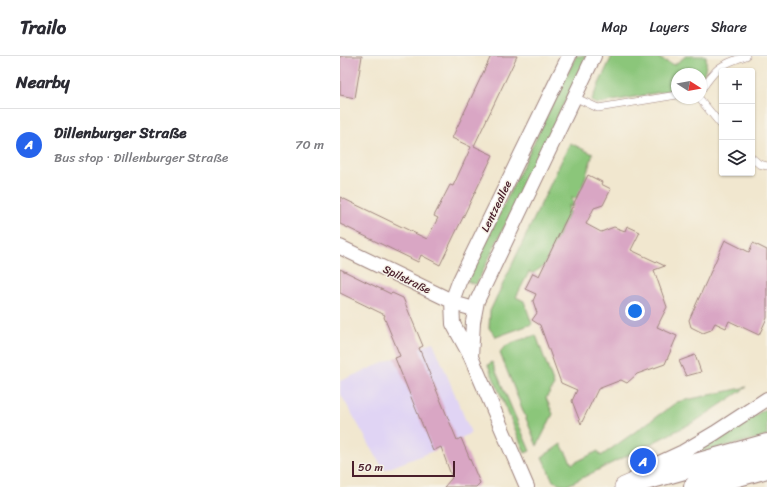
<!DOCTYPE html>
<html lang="en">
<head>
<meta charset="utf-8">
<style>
	:root { --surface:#fff; --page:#f2f2f3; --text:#2b2b33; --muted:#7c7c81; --line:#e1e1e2; --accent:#2563eb }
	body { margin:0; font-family:Sriracha,sans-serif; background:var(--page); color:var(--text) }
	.controls { position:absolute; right:12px; top:12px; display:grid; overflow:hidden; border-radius:4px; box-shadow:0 1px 3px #0004 }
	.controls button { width:36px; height:36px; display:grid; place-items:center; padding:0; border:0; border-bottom:1px solid var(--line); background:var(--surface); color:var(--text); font:20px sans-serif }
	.compass { position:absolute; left:331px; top:12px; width:36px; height:36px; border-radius:50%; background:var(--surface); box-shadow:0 1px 3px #0004; rotate:101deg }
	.scale { position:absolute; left:12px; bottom:10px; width:103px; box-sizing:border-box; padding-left:4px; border:2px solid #4a1f2b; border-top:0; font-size:11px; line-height:14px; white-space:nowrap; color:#4a1f2b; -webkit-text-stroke:3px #f7f3e8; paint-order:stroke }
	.you { position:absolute; left:295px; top:255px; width:14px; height:14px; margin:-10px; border:3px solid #fff; border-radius:50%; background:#1a73e8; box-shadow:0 0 0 6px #1a73e833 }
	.badge { display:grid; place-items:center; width:26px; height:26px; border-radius:50%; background:var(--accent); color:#fff; font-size:13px; font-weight:700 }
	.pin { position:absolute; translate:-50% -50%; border:2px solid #fff; box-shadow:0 1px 4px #0006 }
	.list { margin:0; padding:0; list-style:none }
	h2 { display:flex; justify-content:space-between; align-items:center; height:52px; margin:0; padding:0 16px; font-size:17px }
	h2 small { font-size:13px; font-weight:400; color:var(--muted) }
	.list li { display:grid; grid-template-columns:26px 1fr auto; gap:12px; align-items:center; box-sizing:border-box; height:72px; padding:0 16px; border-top:1px solid var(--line) }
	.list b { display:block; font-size:15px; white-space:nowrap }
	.list p { margin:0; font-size:13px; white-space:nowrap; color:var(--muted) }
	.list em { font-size:13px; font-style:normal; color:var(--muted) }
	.icon { flex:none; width:22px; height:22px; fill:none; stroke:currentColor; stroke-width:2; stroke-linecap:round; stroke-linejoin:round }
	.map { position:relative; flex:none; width:427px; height:431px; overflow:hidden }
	header { display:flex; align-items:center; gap:24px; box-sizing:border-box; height:56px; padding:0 20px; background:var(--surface); border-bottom:1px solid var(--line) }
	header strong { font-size:19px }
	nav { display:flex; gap:22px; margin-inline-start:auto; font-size:14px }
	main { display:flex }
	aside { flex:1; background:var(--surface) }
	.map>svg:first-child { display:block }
	.built { fill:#e0d4f4 }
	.green { fill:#8bc67a; stroke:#6a7252 }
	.building { fill:#d9a6c4 }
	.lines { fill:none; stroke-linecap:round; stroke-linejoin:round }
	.service-casing { stroke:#9e837d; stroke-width:8 }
	.minor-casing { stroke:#9e837d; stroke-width:16 }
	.secondary-casing { stroke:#9e837d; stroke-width:20 }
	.motorway-casing { stroke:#9e837d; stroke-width:24 }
	.service { stroke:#fff; stroke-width:7 }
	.minor { stroke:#fff; stroke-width:14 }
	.secondary { stroke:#fff; stroke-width:19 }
	.motorway { stroke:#fff; stroke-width:22 }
	.labels { text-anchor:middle; stroke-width:3; stroke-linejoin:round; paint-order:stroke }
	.street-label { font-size:11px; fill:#4a1f2b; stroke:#f7f3e8 }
</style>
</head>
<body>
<header>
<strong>Trailo</strong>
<nav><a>Map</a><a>Layers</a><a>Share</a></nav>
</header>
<main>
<aside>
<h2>Nearby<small></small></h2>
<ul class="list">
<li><span class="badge">A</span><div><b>Dillenburger Straße</b><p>Bus stop · Dillenburger Straße</p></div><em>70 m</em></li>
</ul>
</aside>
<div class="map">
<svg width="427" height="431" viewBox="0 0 427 431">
	<rect width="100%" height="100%" fill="#f7f3e8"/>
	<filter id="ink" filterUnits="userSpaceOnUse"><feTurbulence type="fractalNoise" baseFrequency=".025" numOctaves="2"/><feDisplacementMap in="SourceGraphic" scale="8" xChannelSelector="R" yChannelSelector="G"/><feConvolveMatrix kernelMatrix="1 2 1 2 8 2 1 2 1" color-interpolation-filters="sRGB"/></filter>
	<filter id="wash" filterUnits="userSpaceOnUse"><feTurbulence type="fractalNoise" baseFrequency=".012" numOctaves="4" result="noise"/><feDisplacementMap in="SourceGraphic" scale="16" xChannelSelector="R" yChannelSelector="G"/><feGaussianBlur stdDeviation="0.9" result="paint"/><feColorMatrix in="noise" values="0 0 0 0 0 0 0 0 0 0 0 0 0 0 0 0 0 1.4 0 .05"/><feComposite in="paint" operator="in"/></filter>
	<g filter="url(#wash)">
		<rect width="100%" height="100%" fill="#f1e7cf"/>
		<path class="built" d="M93,286l38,91 -30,15 -57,22 -44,-77v-12z"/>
		<path class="green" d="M236,0h11l-111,229 -9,-4z
			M272,0h47l1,3 14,6 12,-9h20c1,8 -1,17 -5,25v-7h-24v15l-80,15 -6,-3z
			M230,87l23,11 -15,46 -6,-3 1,8 -1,2 -4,-2 1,8 -25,53 -11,7 -4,-1 -13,25 8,4 8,23 -36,13 -7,-9 1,-17z
			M196,279l18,50 -8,13 7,16 -16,32 -37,-93c4,-11 26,-14 36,-18z
			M152,306l38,89 -5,2 -37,-88z
			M407,331l-51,34 -130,65 -13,-5 -11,-24 19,-13 11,20 26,-13 3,5 76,-54z
			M427,352v28l-65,16 -2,-2z"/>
		<g id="blocks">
			<path class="building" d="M0,0h22l-7,42 -15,-3z
				M151,0h26l-43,90 19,9 -53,110 -19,-10 -3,7 -78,-38v-27l87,42 11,-21 -4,-2 16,-31 3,1 18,-39 -19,-9z
				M248,119l14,7 -1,2 10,5 -8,16 -9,3 -8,16 15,8 13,-5 11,4 2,-5 13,6 -9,18 34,16 -11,4 13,37 -10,20 20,9 -12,28 -28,10 -10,9 -6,-3 -23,9 -17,35 -9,-23 5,-11 -16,-7 -21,-58 -8,-5 5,-7 -4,-12 3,-7 -11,-5 8,-16 6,3 33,-69 2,1 -1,-3z
				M385,184l24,12 4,-9 14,7v68l-8,17 -30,-14 -3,7 -11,-5 -4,7 -8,3 -12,-6 -2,-7z
				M0,213l51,25 1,-1 11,5 20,48 -4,2 38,92 4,-2 19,45 -4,4h-32l8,-9 -11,-31 -8,4 -38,-93 5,-2 -16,-39 1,-2 -45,-22z
				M355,299l6,17 -15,4 -7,-15z"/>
		</g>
	</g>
	<g filter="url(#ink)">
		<use href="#blocks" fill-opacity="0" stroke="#9e837d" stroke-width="1"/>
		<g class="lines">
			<g class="service-casing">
				<path id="service" d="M361,34c16,-23 18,-25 45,-34
					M234,41l24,11 79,-13
					M359,42l23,28
					M412,102l7,6 8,2"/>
			</g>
			<g class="minor-casing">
				<path id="minor" d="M0,191l120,58 14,4
					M131,301l2,-35 4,-21 117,-245
					M302,421l13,-12 28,-13 32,-19 52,-34
					M187,431l-56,-130 -18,-33 -1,-23 7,-19 110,-226"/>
			</g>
			<g class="secondary-casing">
				<path id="secondary" d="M284,431l14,-6"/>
			</g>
			<g class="motorway-casing">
				<path id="motorway" d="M298,425l129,-36
					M355,431l72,-20"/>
			</g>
			<use href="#service" class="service"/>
			<use href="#minor" class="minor"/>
			<use href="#secondary" class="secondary"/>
			<use href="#motorway" class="motorway"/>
		</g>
	</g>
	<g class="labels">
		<g class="street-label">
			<text transform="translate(156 150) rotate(-64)" y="4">Lentzeallee</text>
			<text transform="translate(67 223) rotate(26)" y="4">Spilstraße</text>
		</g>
	</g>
</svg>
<div class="controls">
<button>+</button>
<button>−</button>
<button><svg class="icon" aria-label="layers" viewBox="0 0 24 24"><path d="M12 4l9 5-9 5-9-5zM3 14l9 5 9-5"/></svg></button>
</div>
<svg class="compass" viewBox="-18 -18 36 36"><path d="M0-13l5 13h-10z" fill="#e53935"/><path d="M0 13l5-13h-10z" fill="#7c7c81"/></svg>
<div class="scale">50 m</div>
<div class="you"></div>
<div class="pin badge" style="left:303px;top:405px">A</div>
</div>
</main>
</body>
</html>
